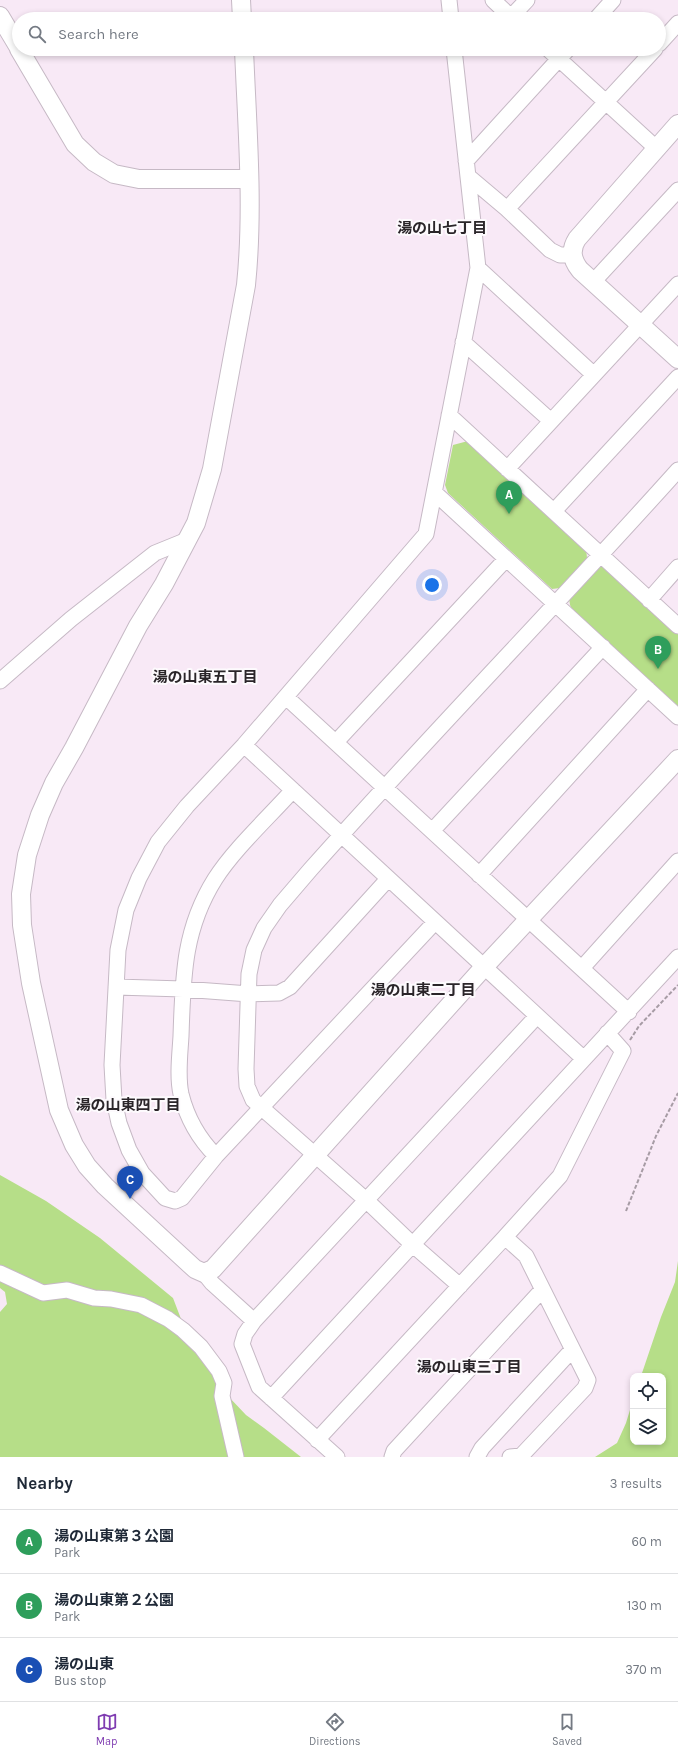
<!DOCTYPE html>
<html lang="en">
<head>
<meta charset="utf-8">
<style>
	:root { --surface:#fff; --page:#f6f6f7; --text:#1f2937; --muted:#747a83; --line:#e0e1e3; --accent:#7f3cb1 }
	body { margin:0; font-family:Karla,"Noto Sans JP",sans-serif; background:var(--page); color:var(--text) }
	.controls { position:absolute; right:12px; bottom:12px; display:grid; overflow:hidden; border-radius:8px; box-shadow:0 2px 6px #0003 }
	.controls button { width:36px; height:36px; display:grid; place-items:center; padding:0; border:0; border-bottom:1px solid var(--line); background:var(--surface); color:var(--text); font:20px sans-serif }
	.you { position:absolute; left:432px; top:585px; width:14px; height:14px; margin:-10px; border:3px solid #fff; border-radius:50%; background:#1a73e8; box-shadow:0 0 0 6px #1a73e833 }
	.badge { display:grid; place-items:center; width:26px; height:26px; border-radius:50%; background:var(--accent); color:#fff; font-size:13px; font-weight:700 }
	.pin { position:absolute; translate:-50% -33px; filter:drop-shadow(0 1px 2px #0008) }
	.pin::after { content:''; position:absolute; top:21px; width:14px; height:12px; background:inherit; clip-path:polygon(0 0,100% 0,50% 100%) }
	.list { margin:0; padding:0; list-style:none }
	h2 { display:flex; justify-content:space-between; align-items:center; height:52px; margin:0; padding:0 16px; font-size:17px }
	h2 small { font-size:13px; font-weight:400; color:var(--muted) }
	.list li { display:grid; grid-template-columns:26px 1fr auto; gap:12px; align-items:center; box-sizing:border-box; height:64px; padding:0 16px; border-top:1px solid var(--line) }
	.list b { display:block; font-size:15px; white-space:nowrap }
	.list p { margin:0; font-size:13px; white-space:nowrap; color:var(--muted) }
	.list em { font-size:13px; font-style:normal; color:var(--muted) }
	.icon { flex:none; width:22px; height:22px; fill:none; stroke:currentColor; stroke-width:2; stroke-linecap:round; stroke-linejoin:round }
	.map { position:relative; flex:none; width:678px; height:1457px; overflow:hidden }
	.search { position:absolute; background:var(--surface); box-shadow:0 2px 6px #0003; left:12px; right:12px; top:12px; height:44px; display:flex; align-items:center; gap:10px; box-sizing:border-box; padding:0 14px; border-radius:22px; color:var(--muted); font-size:15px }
	.sheet { height:244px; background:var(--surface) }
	nav { display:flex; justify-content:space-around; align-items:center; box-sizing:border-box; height:56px; border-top:1px solid var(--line); background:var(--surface); font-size:11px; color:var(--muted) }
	nav a { display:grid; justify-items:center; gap:2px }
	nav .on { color:var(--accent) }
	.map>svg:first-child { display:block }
	.green { fill:#b6de88 }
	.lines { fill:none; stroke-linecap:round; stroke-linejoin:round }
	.minor-casing { stroke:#c6b9c5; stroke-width:17 }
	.tertiary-casing { stroke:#c6b9c5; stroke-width:20 }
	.path { stroke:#a79ca5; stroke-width:2; stroke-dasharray:4 2; stroke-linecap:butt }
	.minor { stroke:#fff; stroke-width:15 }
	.tertiary { stroke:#fff; stroke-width:18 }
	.labels { text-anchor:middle; stroke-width:4; stroke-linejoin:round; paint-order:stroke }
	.neighbourhood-label { font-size:15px; font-weight:bold; fill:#2a2529; stroke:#fdfafd }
</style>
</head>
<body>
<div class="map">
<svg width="678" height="1457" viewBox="0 0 678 1457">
	<rect width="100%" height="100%" fill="#f8e9f6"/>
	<path class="green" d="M468,441l118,107 1,10 -27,30 -8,1 -104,-96 -3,-8 8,-40z
		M599,565l8,2 71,65v74l-105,-95 -3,-6 -1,-7z
		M0,1175l46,26 54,37 73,60 13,34 42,64 18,19 18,13 37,29h-301v-145l7,-8 -2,-12 -5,-4z
		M678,1261v196h-83l22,-14 9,-20 7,-23v42h30v-66h-22l20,-59 14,-35z"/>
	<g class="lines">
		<g class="minor-casing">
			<path id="minor" d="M449,0l2,19
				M493,0l20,19
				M511,17l16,-17
				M596,19l17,-19
				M659,44l19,-21
				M548,49l108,99
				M466,161l102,-112
				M469,177l38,32 43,41 10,5h13
				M507,209l148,-160
				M478,268l115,106
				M593,282l85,-92
				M463,342l88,79
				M449,415l229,211
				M507,469l171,-185
				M435,493l243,224
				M554,511l124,-134
				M649,600l29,-33
				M0,681l71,-62 84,-66 32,-13
				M286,697l343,315
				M336,742l170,-183
				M244,745l340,314
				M432,831l171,-184
				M479,875l169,-186
				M435,922l-219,234 -34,42 -7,3 -10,-3 -23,-25 -13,-23 -10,-27 -5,-23 -2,-35 6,-115 8,-40 13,-32 19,-36 29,-36 57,-61 182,-211 52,-266 -24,-219
				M582,968l96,-107
				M116,987l67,2 66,5 30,-1 11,-6 98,-108
				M216,1156c-17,-17 -29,-38 -35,-62 -4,-18 -1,-40 0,-58 2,-58 2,-106 34,-157 19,-30 54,-62 78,-89
				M0,1273l43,20 24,-3 27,8 17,1 30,6 27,14 15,11 18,17 18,24 5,12 -2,13 14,61
				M204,1273l8,10 42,38 -9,13 -3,10 17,43 78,70
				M460,1286l-48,-42 -46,-44 -113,-100 -6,-14 -1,-17 3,-95 5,-24 10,-22 16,-23 30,-35c120,-135 247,-265 368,-400
				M254,1321l283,-305
				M271,1398l407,-441
				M317,1440l188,-203
				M392,1457l2,-6 148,-161
				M477,1457l5,-9 90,-98
				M510,1457l11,-1 64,-68 3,-8 -62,-124 -21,-19 55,-61 63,-125 -16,-18"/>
		</g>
		<g class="tertiary-casing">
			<path id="tertiary" d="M241,0l1,19
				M0,16l19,32
				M19,49l56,95 19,18 20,12 25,5h110
				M244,49c3,78 10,158 2,236l-34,184 -16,54 -32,61 -26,42 -64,122 -20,35 -14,32 -13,40 -6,39 1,31 9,58 28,127 15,35 13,21 18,20 90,83 9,4 9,-4 271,-302 194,-208
				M678,124l-101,115c-7,11 -5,21 3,31l98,89"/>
		</g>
		<path class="path" d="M630,1040l9,-14 39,-41
			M626,1211l30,-75 22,-43"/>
		<use href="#minor" class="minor"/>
		<use href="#tertiary" class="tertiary"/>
	</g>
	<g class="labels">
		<g class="neighbourhood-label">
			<text x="442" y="233">湯の山七丁目</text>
			<text x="205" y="682">湯の山東五丁目</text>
			<text x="423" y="995">湯の山東二丁目</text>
			<text x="128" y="1110">湯の山東四丁目</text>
			<text x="469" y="1372">湯の山東三丁目</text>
		</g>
	</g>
</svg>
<div class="controls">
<button><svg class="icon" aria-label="locate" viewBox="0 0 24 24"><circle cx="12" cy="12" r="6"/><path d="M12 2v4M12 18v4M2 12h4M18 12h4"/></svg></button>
<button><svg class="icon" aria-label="layers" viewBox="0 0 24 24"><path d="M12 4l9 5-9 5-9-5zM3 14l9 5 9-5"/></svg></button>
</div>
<div class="you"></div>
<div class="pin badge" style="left:509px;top:514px;background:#2e9e5b">A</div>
<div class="pin badge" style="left:658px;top:669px;background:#2e9e5b">B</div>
<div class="pin badge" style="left:130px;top:1199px;background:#1a4fb4">C</div>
<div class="search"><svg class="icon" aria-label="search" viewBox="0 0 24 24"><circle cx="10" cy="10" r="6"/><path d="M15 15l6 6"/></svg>Search here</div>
</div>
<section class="sheet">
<h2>Nearby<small>3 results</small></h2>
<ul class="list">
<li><span class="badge" style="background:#2e9e5b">A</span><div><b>湯の山東第３公園</b><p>Park</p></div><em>60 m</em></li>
<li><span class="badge" style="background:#2e9e5b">B</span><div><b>湯の山東第２公園</b><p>Park</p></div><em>130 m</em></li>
<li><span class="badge" style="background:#1a4fb4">C</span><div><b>湯の山東</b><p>Bus stop</p></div><em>370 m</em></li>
</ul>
</section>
<nav>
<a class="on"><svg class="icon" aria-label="map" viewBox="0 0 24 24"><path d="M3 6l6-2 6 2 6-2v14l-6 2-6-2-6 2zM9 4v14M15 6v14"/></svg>Map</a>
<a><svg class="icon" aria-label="directions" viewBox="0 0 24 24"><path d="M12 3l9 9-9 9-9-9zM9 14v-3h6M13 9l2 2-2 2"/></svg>Directions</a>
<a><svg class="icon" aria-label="saved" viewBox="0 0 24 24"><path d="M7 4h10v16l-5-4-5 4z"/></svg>Saved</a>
</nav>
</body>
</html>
